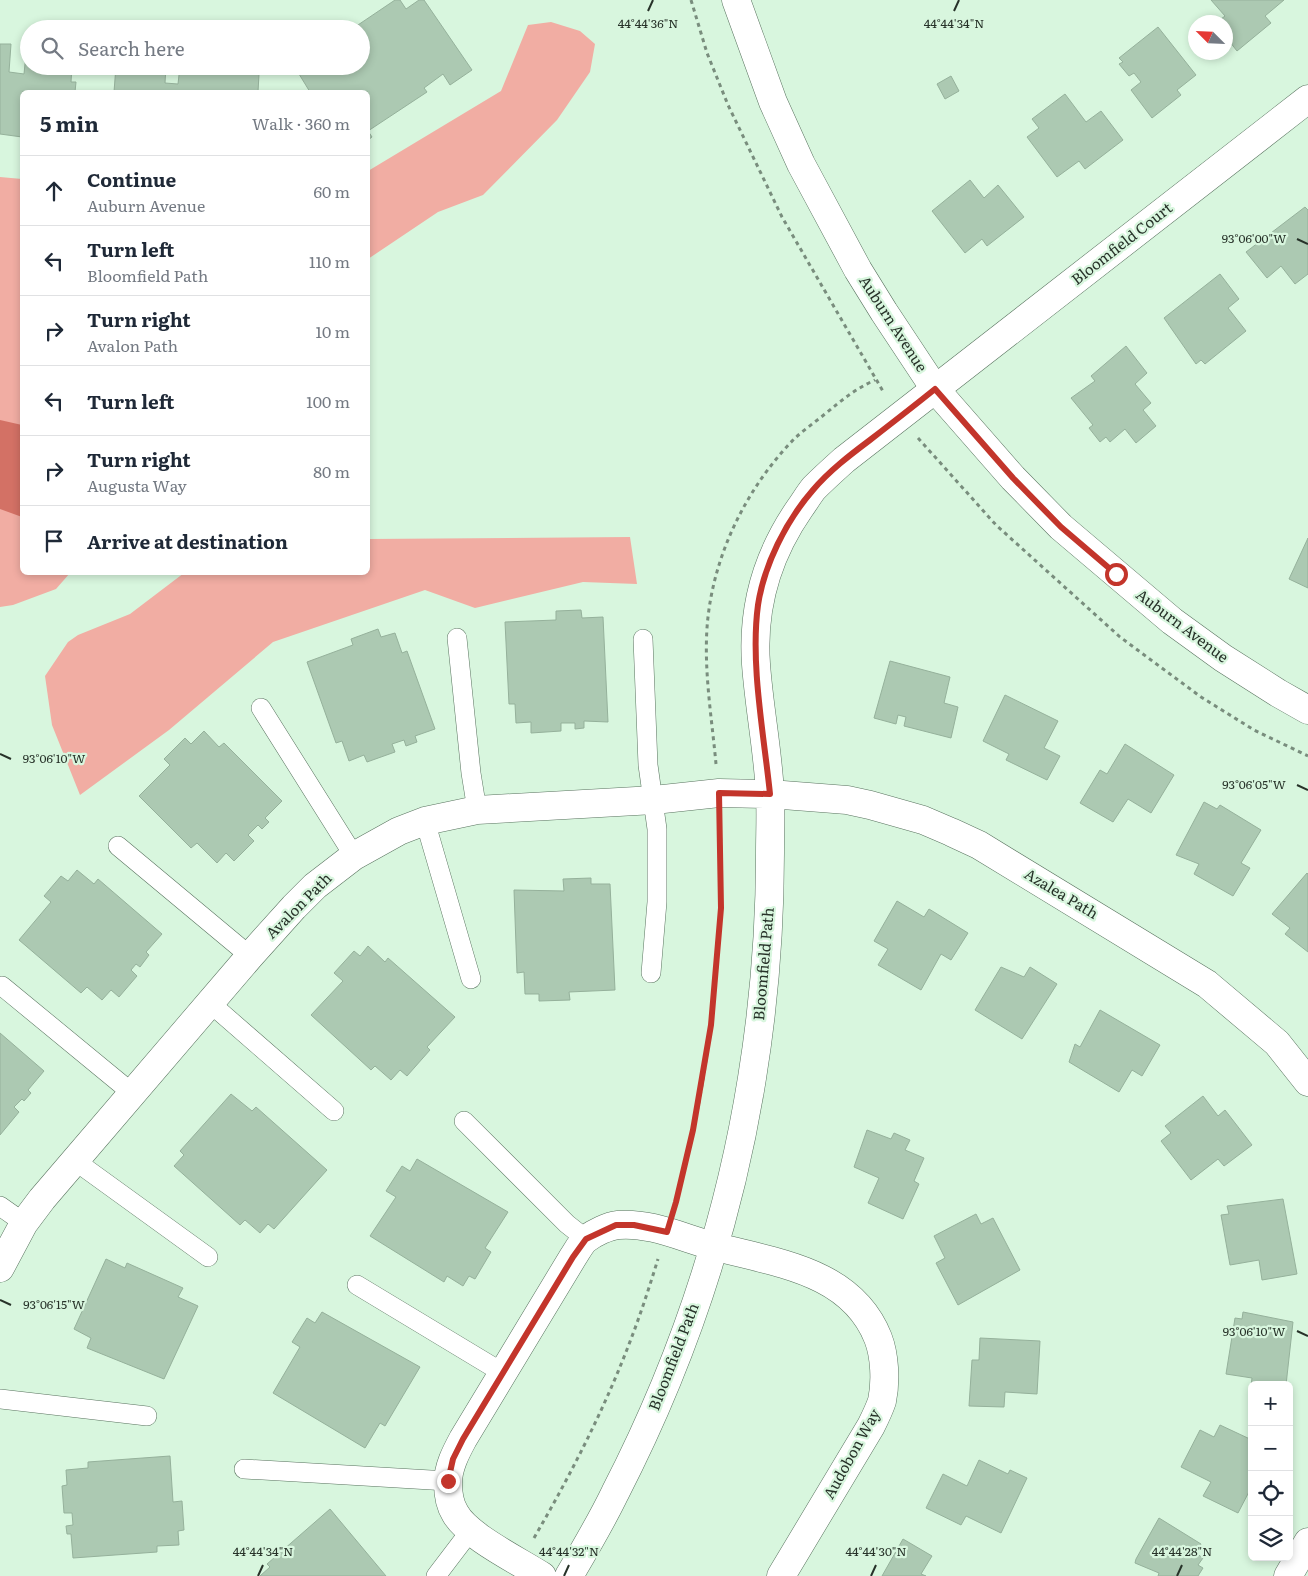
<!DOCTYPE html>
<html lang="en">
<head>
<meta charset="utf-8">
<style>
	:root { --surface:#fff; --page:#f2f2f3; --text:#1f2937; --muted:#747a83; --line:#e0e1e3 }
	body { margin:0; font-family:Literata,serif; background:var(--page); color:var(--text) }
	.controls { position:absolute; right:15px; bottom:15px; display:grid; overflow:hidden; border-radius:8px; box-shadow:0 2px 8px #0003 }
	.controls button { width:45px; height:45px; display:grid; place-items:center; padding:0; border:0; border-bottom:1px solid var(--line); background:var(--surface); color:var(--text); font:25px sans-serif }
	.compass { position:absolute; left:1188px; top:15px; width:45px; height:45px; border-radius:50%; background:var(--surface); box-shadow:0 2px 8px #0003; rotate:294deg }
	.stop { position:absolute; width:15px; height:15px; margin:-11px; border:4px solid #c3352b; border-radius:50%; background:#fff }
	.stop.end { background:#c3352b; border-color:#fff; box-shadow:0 1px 5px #0008 }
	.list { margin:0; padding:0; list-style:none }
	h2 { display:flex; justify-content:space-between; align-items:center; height:65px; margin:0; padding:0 20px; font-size:21px }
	h2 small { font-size:16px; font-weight:400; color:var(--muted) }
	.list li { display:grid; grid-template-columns:32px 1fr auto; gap:15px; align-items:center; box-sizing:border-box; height:70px; padding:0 20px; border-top:1px solid var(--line) }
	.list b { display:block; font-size:19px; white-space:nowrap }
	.list p { margin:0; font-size:16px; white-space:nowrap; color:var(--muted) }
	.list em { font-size:16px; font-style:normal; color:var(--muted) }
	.icon { flex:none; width:28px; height:28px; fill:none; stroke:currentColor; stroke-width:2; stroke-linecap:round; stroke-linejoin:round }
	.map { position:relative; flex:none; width:1308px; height:1576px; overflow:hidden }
	.search { position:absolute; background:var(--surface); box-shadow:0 2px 8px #0003; left:20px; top:20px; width:350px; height:55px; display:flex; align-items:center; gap:12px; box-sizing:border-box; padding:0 18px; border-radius:28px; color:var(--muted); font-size:19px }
	.panel { position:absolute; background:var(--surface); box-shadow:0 2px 8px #0003; left:20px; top:90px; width:350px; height:485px; border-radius:8px }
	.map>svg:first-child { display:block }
	.green { fill:#f1ada3 }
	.water { fill:#d37165 }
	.building { fill:#acc9b2; stroke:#95b19b }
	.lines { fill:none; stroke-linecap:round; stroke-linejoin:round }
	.lane-casing { stroke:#59735f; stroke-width:20 }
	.street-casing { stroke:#59735f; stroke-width:29 }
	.secondary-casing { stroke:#59735f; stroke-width:29 }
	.path { stroke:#798d7d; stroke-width:3; stroke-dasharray:4 4; stroke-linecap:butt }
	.lane { stroke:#fff; stroke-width:19 }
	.street { stroke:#fff; stroke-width:28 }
	.secondary { stroke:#fff; stroke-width:28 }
	.route { stroke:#c3352b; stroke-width:6 }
	.ticks { fill:none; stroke:#273229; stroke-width:2 }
	.labels { text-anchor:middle; stroke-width:4.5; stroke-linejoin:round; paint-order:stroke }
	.street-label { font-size:15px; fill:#273229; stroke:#d8f6de }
	.ticks-label { font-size:12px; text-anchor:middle; fill:#273229; stroke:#d8f6de; stroke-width:4.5; stroke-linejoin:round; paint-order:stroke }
</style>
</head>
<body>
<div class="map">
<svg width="1308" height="1576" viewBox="0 0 1308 1576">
	<rect width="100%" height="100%" fill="#d8f6de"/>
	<path class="green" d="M551,22l29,9 15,13 -5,28 -33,48 -74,75 -45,17 -70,47v-88l133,-80 27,-66z
		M0,177l22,2v393l48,1 -14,16 -43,16 -13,2z
		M630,537l7,47 -54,-2 -108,26 -50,-18 -152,52 -104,88 -89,65 -28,-70 -7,-49 23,-34 10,-7 52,-21 54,-41 184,-1v-33z"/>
	<path class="water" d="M0,420l22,5v92l-22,-8z"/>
	<path class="building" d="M395,0h5l6,9 13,-9h5l48,70 -22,15 -7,-11 -19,14 3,4 -59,39 4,6 -4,3v-48h-58l-11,-18 11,-8h51v-6l4,-3 -4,-5v-23h-9z
		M1211,0h73l-19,16 6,7 -34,28 -11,-14v-15h-9l8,-6z
		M1158,27l38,48 -19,15 4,5 -29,23 -21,-28 10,-8 -7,-9 -5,3 -10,-12 4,-2 -4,-4z
		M0,44h11l-2,28 15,2 3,-30h2v22h43l-1,16h5l-1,10h-53v45l-22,-3z
		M116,66h50l-1,17 13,1 2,-18h61l-1,6 19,2 -1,18h-144z
		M951,76l8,15 -14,8 -8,-15z
		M1065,94l21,28 15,-11 22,29 -38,29 -6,-8 -22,16 -30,-40 12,-9 -7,-9z
		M970,180l14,18 14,-13 26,32 -37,29 -5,-7 -17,14 -33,-42z
		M1305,207l3,3v64l-13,10 -14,-18 -14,12 -21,-26z
		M1220,274l19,25 -11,9 18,23 -41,33 -4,-4 -5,4 -32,-46z
		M1126,346l21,27 -12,11 16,19 -8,7 13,16 -20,17 -11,-14 -15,13 -4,-5 -6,5 -11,-14 4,-3 -22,-27 24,-17 -4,-5z
		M1308,538v50l-19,-9z
		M581,610l1,8 21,-1 5,105 -24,-1v7l-9,1v-6h-14v8l-30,2v-11l-15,1 -1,-19h-6l-4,-82 51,-2v-9z
		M378,629l3,8 14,-4 7,20 5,-2 28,78 -20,7 2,6 -11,4 -2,-6 -12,4 3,8 -28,10 -3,-7 -15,6 -7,-20 -6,2 -29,-81 46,-17 -2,-6z
		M890,661l60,16 -6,26 14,4 -7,31 -47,-12 2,-9 -8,-2 -2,9 -22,-6z
		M1005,695l53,26 -14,27 16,8 -13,24 -41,-20 3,-6 -26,-13z
		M204,731l15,16 5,-4 58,58 -17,17 4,4 -7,7 -4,-4 -10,10 6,6 -20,20 -8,-8 -9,10 -20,-20 -6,5 -52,-52 31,-31 -6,-6 21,-21 6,6z
		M1125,744l49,31 -23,38 -23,-14 -15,23 -33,-19 20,-33 7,4z
		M1204,802l13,7 3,-4 41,25 -20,33 9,5 -17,28 -39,-22 5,-10 -23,-9z
		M77,870l17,14 4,-5 64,55 -16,18 3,3 -9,12 -4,-3 -5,6 6,6 -18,21 -8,-7 -9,10 -15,-13 -6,6 -62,-53 32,-38 -7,-6 17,-20 7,5z
		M1307,873l1,1v78l-23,-18 5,-6 -18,-14z
		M591,878v6h19l5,106 -46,2 1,8 -31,1v-7h-14l-1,-22 -7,1 -3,-83 50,1 -1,-12z
		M897,901l27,16 5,-8 39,24 -17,27 -10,-6 -20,36 -43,-25 10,-16 -14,-8z
		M368,946l17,16 3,-4 67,59 -28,30 3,3 -23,26 -7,-6 -9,10 -16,-14 -4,4 -60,-55 32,-34 -9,-8 20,-22 6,5z
		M1001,967l23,10 6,-10 27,17 -35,55 -47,-29z
		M1100,1010l60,35 -18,31 -10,-6 -13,22 -50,-30 6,-18 5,3z
		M0,1033l44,38 -16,19 3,3 -7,8 -2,-2 -8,8 5,5 -19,23z
		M231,1094l21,17 4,-4 71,63 -53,59 -6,-5 -8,9 -15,-13 -5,5 -66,-59 10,-11 -4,-4z
		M1203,1096l15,20 7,-6 27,35 -28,21 -6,-7 -27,21 -30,-39 10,-8 -6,-7z
		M867,1130l24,9 3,-6 16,7 -5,10 19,8 -10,23 5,3 -16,35 -35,-16 11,-25 -25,-11z
		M417,1159l91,53 -23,36 6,4 -16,27 -6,-3 -6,10 -16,-10 -3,6 -74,-46 26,-39 -10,-6 16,-25 8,5z
		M1283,1199l14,75 -35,6 -3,-20 -29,5 -9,-50 8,-1 -2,-8z
		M976,1214l5,10 12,-6 27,52 -62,35 -22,-42 9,-5 -11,-22z
		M106,1259l19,9 2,-5 56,25 -5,9 20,9 -34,73 -77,-31 4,-10 -17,-9z
		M322,1312l98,55 -35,59 -5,-3 -15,25 -92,-55 27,-46 -8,-5 15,-24 8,5z
		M1243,1312l50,10 -7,63h-34v10l-2,-1 2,-16 -26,-4 9,-56 7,1z
		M980,1338l60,3 -3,53 -32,-2 -1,15 -35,-1 3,-46h7z
		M1220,1425l32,15v24l-2,4 2,2v16l-14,27 -35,-17 8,-14 -30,-15 19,-37 14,7z
		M170,1456l3,46 9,-1 2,29 -6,1 1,14 -22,1v6l-84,6 -2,-24h-4l-1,-8 7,-1 -1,-12h-8l-2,-27 5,-1 -1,-15 22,-2v-6z
		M979,1460l29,14 2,-4 17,8 -26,55 -35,-17 -5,9 -35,-17 17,-34 24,12z
		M330,1509l56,67h-126l10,-9 -3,-3z
		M1159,1518l42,26 -5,9 7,5 -5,7 5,3 -5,8h-40l1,-3 -24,-10 1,-4z
		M903,1539l29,17 -11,18 5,2h-44z"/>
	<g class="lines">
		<g class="lane-casing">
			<path id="lane" d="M457,638l14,135 6,37
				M643,639l5,126 9,64v73l-6,71
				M261,708l93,148
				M425,821l46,158
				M118,846l132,110
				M2,986l130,107
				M210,1003l124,108
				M464,1121l103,103 19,15
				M74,1160l134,97
				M0,1206l24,17
				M357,1285l146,88
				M0,1399l147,17
				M244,1469l204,12
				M436,1576l35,-46"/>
		</g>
		<g class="street-casing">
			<path id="street" d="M0,1268l24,-45 18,-24 208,-243 44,-49 21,-21 39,-30 45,-25 26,-10 52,-11 177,-10 65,-7 51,1 77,6 23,5 53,15 28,12 28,13 228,139 70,59 31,39
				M542,1576c-23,-15 -75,-40 -87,-63 -5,-8 -7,-21 -7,-30 0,-16 8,-31 15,-44l110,-182c4,-6 8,-14 13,-18 8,-6 22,-13 32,-14 32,-3 65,13 95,21 62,17 138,24 165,92 7,18 8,44 4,63 -3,9 -7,17 -11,25l-90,150
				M569,1576c16,-27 32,-54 46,-83 67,-130 114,-271 137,-415 12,-74 18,-150 18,-225 0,-19 1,-39 0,-59 -2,-43 -11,-87 -14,-130 -4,-57 12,-110 44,-156 5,-7 9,-14 14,-20 10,-10 20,-19 30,-28l464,-361
				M1288,1576l20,-34"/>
		</g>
		<g class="secondary-casing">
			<path id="secondary" d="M736,0l37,102 28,62 57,106 26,42 51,77 78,89 48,49 111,94 51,37 55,35 30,17"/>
		</g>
		<path class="path" d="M691,0l16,53 21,52 54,112 102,176
			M918,438l78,87 124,112 81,60 53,33 54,26
			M716,764c-4,-44 -12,-91 -9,-136 5,-71 39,-140 88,-190 9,-8 20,-16 30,-24 17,-14 30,-25 50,-34
			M675,1205c34,-120 50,-260 45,-384
			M534,1538c37,-64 71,-130 97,-199 10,-26 19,-54 27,-80"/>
		<use href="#lane" class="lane"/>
		<use href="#street" class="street"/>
		<use href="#secondary" class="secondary"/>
	</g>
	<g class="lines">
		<path class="route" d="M448,1481l5,-22 10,-20 110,-182 13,-18 30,-14h18l33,7 9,-30 17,-72 18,-105 10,-117 -2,-115 51,1c-6,-59 -20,-130 -12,-189 6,-40 28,-84 55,-115 16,-19 37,-35 57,-50 22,-17 44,-34 65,-51l78,89 48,49 55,47"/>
	</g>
	<path class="ticks" d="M648,11l5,-11M954,11l5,-11M1297,239l11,5M0,754l11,5M1297,785l11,5M0,1300l11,5M1297,1331l11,5M258,1576l5,-11M564,1576l5,-11M871,1576l5,-11M1177,1576l5,-11"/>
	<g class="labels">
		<g class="street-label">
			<text transform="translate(1122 244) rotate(-38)" y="5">Bloomfield Court</text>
			<text transform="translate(893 324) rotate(57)" y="5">Auburn Avenue</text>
			<text transform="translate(1182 626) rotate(37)" y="5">Auburn Avenue</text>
			<text transform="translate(1061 894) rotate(31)" y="5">Azalea Path</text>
			<text transform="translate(299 906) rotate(-45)" y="5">Avalon Path</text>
			<text transform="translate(764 964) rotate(-85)" y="5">Bloomfield Path</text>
			<text transform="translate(674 1357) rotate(-69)" y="5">Bloomfield Path</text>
			<text transform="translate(852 1454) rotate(-61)" y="5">Audobon Way</text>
		</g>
	</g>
	<g class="ticks-label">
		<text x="954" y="28">44°44'34"N</text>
		<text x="648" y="28">44°44'36"N</text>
		<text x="1254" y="243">93°06'00"W</text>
		<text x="54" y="763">93°06'10"W</text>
		<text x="1254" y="789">93°06'05"W</text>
		<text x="54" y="1309">93°06'15"W</text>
		<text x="1254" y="1336">93°06'10"W</text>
		<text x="263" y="1556">44°44'34"N</text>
		<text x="569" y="1556">44°44'32"N</text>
		<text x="876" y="1556">44°44'30"N</text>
		<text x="1182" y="1556">44°44'28"N</text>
	</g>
</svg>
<div class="controls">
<button>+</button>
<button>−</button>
<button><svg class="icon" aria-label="locate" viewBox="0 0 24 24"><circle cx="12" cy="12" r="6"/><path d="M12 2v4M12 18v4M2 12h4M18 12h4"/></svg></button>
<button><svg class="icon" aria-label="layers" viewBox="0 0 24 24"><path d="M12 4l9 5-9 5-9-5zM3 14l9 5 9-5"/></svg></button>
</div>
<svg class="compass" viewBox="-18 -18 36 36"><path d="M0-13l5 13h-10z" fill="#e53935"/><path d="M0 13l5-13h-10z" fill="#747a83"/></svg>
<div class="stop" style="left:1116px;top:574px"></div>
<div class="stop end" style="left:448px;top:1481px"></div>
<div class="search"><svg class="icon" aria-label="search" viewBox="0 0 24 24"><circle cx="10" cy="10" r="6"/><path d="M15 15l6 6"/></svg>Search here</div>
<section class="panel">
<h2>5 min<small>Walk · 360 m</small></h2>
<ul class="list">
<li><svg class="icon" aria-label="ahead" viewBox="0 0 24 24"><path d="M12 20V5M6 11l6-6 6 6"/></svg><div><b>Continue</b><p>Auburn Avenue</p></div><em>60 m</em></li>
<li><svg class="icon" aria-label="left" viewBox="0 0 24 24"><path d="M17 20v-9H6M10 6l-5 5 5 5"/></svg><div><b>Turn left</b><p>Bloomfield Path</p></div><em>110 m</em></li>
<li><svg class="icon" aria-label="right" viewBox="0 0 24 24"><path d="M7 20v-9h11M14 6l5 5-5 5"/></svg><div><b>Turn right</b><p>Avalon Path</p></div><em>10 m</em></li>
<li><svg class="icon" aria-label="left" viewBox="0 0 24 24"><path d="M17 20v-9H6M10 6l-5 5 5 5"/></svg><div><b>Turn left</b></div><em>100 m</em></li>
<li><svg class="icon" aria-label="right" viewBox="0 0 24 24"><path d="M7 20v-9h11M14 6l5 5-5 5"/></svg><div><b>Turn right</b><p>Augusta Way</p></div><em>80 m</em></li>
<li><svg class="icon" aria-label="arrive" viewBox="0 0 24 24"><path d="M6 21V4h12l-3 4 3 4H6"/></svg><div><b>Arrive at destination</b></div></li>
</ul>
</section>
</div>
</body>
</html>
